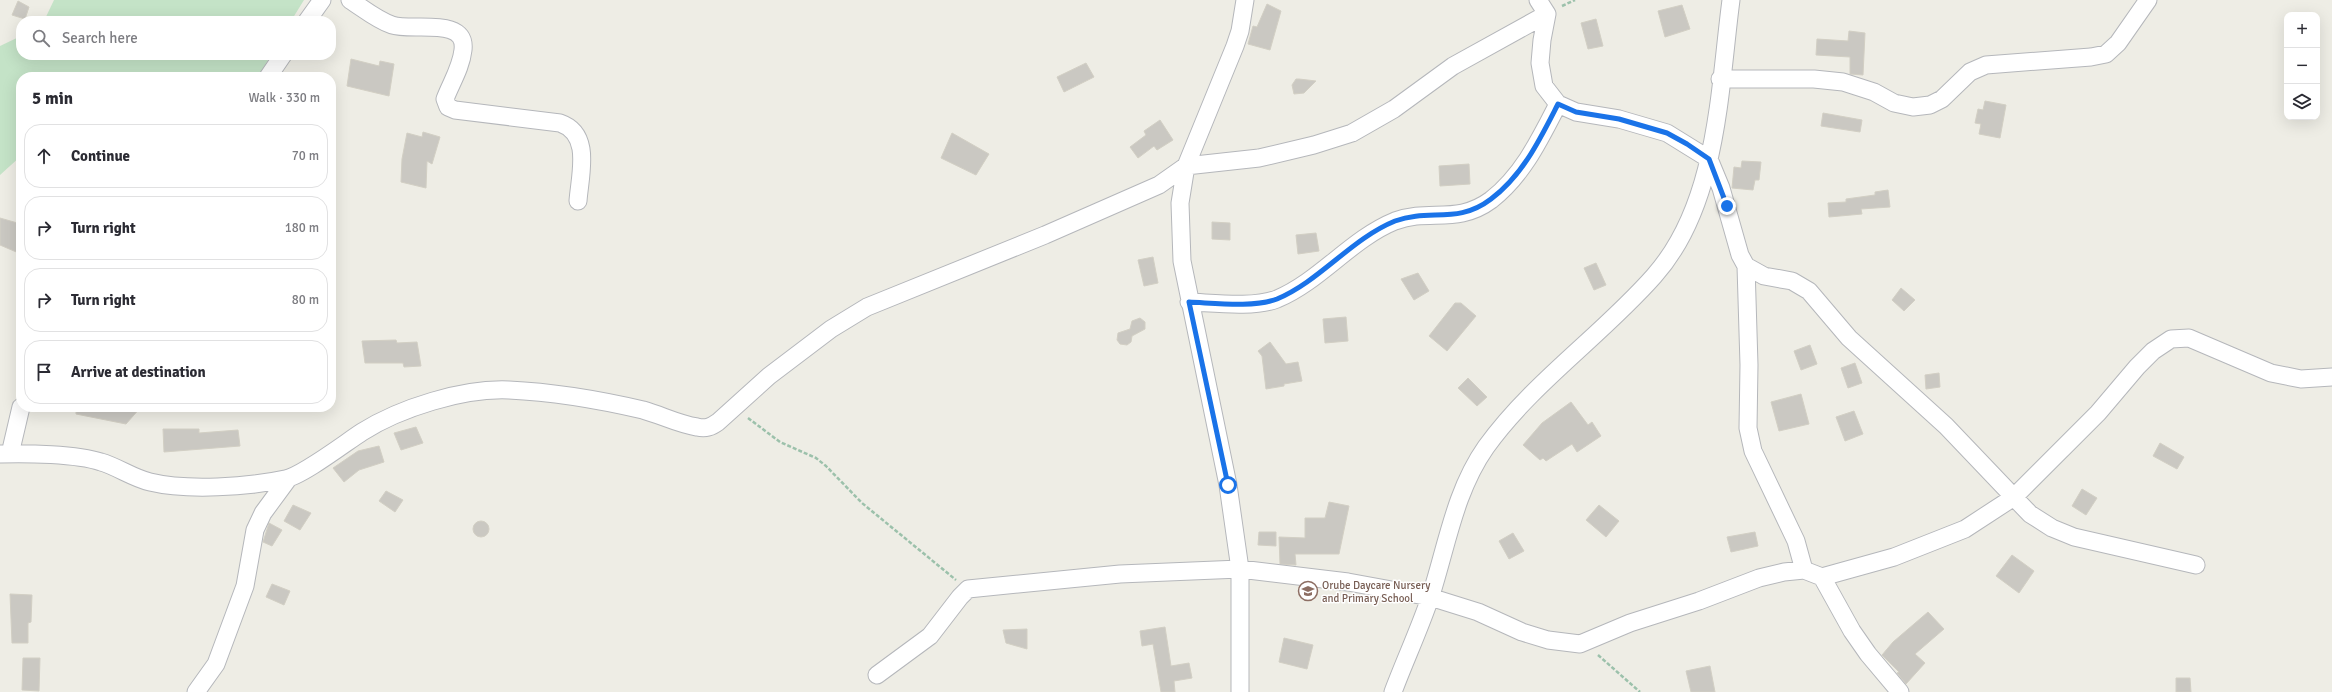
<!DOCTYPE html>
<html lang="en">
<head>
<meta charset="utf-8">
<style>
	:root { --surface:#fff; --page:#f2f2f3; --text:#2b2b33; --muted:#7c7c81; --line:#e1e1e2 }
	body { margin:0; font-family:Signika,sans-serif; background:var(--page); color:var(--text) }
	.controls { position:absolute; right:12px; top:12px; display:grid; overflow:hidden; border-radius:8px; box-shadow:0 4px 16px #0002 }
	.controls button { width:36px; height:36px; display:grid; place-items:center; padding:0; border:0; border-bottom:1px solid var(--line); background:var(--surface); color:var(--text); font:20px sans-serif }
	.stop { position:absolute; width:12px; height:12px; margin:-9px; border:3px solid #1a73e8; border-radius:50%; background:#fff }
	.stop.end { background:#1a73e8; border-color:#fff; box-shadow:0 1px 4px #0008 }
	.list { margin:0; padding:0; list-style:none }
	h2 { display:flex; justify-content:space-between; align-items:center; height:52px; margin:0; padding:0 16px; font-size:17px }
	h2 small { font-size:13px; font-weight:400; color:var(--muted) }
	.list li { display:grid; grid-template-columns:26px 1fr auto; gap:12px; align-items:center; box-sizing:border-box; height:64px; margin:0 8px 8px; padding:0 8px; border:1px solid var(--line); border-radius:16px }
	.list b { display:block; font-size:15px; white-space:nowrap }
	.list em { font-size:13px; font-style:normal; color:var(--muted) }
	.icon { flex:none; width:22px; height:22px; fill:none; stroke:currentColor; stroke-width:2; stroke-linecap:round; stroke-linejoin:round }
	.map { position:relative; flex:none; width:2332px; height:692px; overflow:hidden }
	.search { position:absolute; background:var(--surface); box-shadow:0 4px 16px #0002; left:16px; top:16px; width:320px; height:44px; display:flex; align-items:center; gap:10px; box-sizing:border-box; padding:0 14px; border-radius:16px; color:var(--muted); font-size:15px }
	.panel { position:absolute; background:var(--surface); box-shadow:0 4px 16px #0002; left:16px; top:72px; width:320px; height:340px; border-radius:16px }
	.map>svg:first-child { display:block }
	.green { fill:#c4e3c7 }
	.building { fill:#cac8c2; stroke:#d2cfc4 }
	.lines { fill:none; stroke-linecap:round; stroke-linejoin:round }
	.minor-casing { stroke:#b5b7bb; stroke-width:19 }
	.path { stroke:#9cc1ab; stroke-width:2.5; stroke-dasharray:4 2; stroke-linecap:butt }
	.minor { stroke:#fff; stroke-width:17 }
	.route { stroke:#1a73e8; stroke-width:5 }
	.labels { text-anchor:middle; stroke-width:3; stroke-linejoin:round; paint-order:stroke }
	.education-label { font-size:11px; fill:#785e54; stroke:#fff; text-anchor:start }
</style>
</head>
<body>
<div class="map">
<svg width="2332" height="692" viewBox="0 0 2332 692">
	<rect width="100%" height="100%" fill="#eeede5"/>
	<path class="green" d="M54,0h250l-13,21h-247z
		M21,36v19h250l-13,22h-237v79l-21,19v-129z"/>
	<path class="building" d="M18,1l11,6 -4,12 -13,-4z
		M1267,4l14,7 -11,39 -22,-6 5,-18 4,1z
		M1682,5l8,24 -25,8 -7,-26z
		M1596,19l7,27 -15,3 -7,-26z
		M1849,31l16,2 -2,42 -13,-1v-17l-34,-2 1,-16 31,2z
		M351,59l28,7 1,-5 14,3 -5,32 -42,-10z
		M1086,63l8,14 -30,15 -7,-15z
		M1296,79h3l17,2 -12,12 -10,1 -2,-9z
		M1985,101l21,4 -6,33 -21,-4 2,-10 -6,-1 3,-14 5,1z
		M1823,113l39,7 -2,12 -39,-6z
		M1160,120l13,20 -16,10 -3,-4 -16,12 -8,-11 16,-12 -2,-4z
		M423,132l17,5 -8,27 -5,-3 -1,27 -25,-6 1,-23 5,-26 15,4z
		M952,133l37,21 -13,21 -35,-17z
		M1742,161l19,1 -2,18h-4l-2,10 -21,-2 2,-21 7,1z
		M1469,164l1,20 -30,2 -1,-20z
		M1888,190l2,17 -29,2 1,5 -33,3 -1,-14 18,-1v-3l29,-4v-3z
		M0,218l21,6v30l-21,-9z
		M1212,222l18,1v17l-18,-1z
		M1316,233l3,18 -21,3 -2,-19z
		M1153,257l5,26 -14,3 -6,-26z
		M1596,263l10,22 -12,5 -10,-22z
		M1418,273l11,18 -15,9 -13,-21z
		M1901,288l14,12 -11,11 -12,-11z
		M1455,303h6l15,13 -29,35 -18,-15z
		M1346,317l2,24 -23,2 -2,-24z
		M1140,318l5,4v7l-13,7 -1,6 -4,3 -7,-1 -3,-4 1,-7 12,-4 2,-8z
		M396,340l1,3 20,-1 4,24 -17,1 -1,-4h-38l-3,-22z
		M1270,342l16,22 12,-2 4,19 -18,3v2l-18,3 -4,-33 -4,-5z
		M1810,345l7,19 -16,6 -7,-19z
		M1855,363l7,20 -14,5 -7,-20z
		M1939,373l1,14 -14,2 -1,-14z
		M1468,378l19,19 -10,9 -19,-18z
		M1801,394l8,30 -30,7 -8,-29z
		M1571,402l17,23 4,-3 9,14 -24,16 -5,-8 -26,17 -3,-3 -3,2 -17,-15 19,-22z
		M76,407h65l-15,17 -50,-10z
		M1854,411l9,23 -18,7 -9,-24z
		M416,427l7,16 -22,7 -7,-17z
		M163,429h36v4l39,-3 2,16 -76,6z
		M2160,443l24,14 -7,12 -24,-13z
		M379,446l5,16 -25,8 -15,12 -11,-14 25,-17z
		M2082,489l15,9 -11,17 -14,-9z
		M386,491l17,9 -8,12 -16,-11z
		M1329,502l20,4 -10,48h-44l1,11 -16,-1 -1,-27 26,1v-20h20z
		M293,505l18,8 -11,17 -16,-9z
		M1599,505l20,16 -13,16 -20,-17z
		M473 529a8 8 0 1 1 16 0a8 8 0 1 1-16 0Z
		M269,523l13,7 -10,16 -9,-4z
		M1259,532h17v14l-18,-1z
		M1755,532l3,14 -27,6 -4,-15z
		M1513,533l11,18 -15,8 -10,-18z
		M2012,555l22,16 -15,22 -23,-17z
		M272,584l18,7 -6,14 -18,-8z
		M10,594l22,1 -1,27 -3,1v20h-16z
		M1928,612l16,17 -29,25 10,9 -19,21 -9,-11 2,-1 -17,-17 11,-13z
		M1165,627l6,39 18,-3 3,15 -18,3 1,11h-14l-8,-48 -11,2 -2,-15z
		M1027,629v20l-21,-6 -3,-13z
		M1284,638l29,7 -6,24 -28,-7z
		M23,658h17l-1,33 -17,-1z
		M1710,666l5,26h-24l-5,-21z
		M2176,678h14l1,14h-15z"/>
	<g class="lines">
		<g class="minor-casing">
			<path id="minor" d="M350,0c14,9 27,20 42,25 20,7 75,-9 71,25 -2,18 -12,33 -18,49l3,8 7,3 105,13c32,11 20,51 18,78
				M1538,0l9,14 -5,26 -2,23 4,23 14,18 18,8 43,7 48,14 42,26 12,29 19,67 6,11 18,10 28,5 17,10 40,47 97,88 84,88 22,14 22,9 122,28
				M307,21l15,-21
				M268,77l15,-22
				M1720,79h94l29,3 31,10 20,11 19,4 17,-2 12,-6 28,-27 16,-7 105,-8 15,-3 12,-11 30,-43
				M1746,266l3,99 -1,63 5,23 43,90 8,29
				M1189,302c25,1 65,6 88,-3 43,-18 74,-60 118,-78 35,-13 62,4 96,-21 32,-25 49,-61 67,-96
				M0,454c26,-1 77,0 101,8 17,5 32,16 49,20 37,9 98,5 135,-3 17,-3 60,-36 77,-47 38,-24 101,-44 147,-42 44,2 91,10 134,20 18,5 35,14 54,17 9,2 14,0 21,-5l51,-46 62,-47 36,-22 178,-72 114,-50 27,-19 73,-8 55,-13 38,-12 42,-24 59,-43 94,-52
				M10,454l11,-47
				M1822,577l30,54 16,23 32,38
				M877,675l53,-39 30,-39 8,-8 152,-15 120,-5 108,13 82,15 48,15 44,20 26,8 32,4 50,-21 69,-22 60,-23 25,-6 20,-2 18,7 72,-20 71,-28 49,-32 84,-84 39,-46 16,-16 18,-12 18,-1 82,35 30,6 31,-2
				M196,692l20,-28 29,-78 10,-56 8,-17 25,-34
				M1240,692v-123l-12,-84 -46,-224 -2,-58 6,-37 49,-120 5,-15 5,-31
				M1393,692c12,-32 27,-64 38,-97 16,-50 24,-104 55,-148 46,-64 116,-112 168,-171 64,-72 65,-185 77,-276"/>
		</g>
		<path class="path" d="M1562,6l13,-6
			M748,418l32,24 36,16 10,8 36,37 94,77
			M1598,655l42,37"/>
		<use href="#minor" class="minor"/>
	</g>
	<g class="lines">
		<path class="route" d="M1228,485l-39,-183c25,1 65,6 88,-3 43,-18 74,-60 118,-78 35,-13 62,4 96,-22 32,-24 49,-60 67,-95l18,8 43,7 48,14 20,11 22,15 18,47"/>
	</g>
	<defs>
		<g id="school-ring" transform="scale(1)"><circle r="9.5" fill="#fff" stroke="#8d6e63" stroke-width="1.5"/><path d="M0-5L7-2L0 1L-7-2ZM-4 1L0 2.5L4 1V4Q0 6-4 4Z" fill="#8d6e63"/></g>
	</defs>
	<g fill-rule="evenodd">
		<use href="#school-ring" x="1308" y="591"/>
	</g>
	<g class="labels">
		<g class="education-label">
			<text x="1322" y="589">Orube Daycare Nursery<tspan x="1322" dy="13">and Primary School</tspan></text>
		</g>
	</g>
</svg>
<div class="controls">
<button>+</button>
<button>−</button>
<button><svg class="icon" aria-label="layers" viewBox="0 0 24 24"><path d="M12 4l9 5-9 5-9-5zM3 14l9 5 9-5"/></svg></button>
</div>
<div class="stop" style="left:1228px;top:485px"></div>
<div class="stop end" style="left:1727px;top:206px"></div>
<div class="search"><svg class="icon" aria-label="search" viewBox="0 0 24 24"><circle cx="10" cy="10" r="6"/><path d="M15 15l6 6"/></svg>Search here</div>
<section class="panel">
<h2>5 min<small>Walk · 330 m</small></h2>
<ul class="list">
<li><svg class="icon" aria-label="ahead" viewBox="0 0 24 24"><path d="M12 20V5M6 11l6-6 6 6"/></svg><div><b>Continue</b></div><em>70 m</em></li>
<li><svg class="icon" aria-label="right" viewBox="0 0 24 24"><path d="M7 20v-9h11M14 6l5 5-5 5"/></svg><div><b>Turn right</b></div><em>180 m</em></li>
<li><svg class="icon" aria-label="right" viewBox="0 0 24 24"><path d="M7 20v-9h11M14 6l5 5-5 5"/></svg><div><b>Turn right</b></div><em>80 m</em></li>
<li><svg class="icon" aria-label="arrive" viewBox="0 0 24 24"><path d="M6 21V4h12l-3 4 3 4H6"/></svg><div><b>Arrive at destination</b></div></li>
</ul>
</section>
</div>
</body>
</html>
